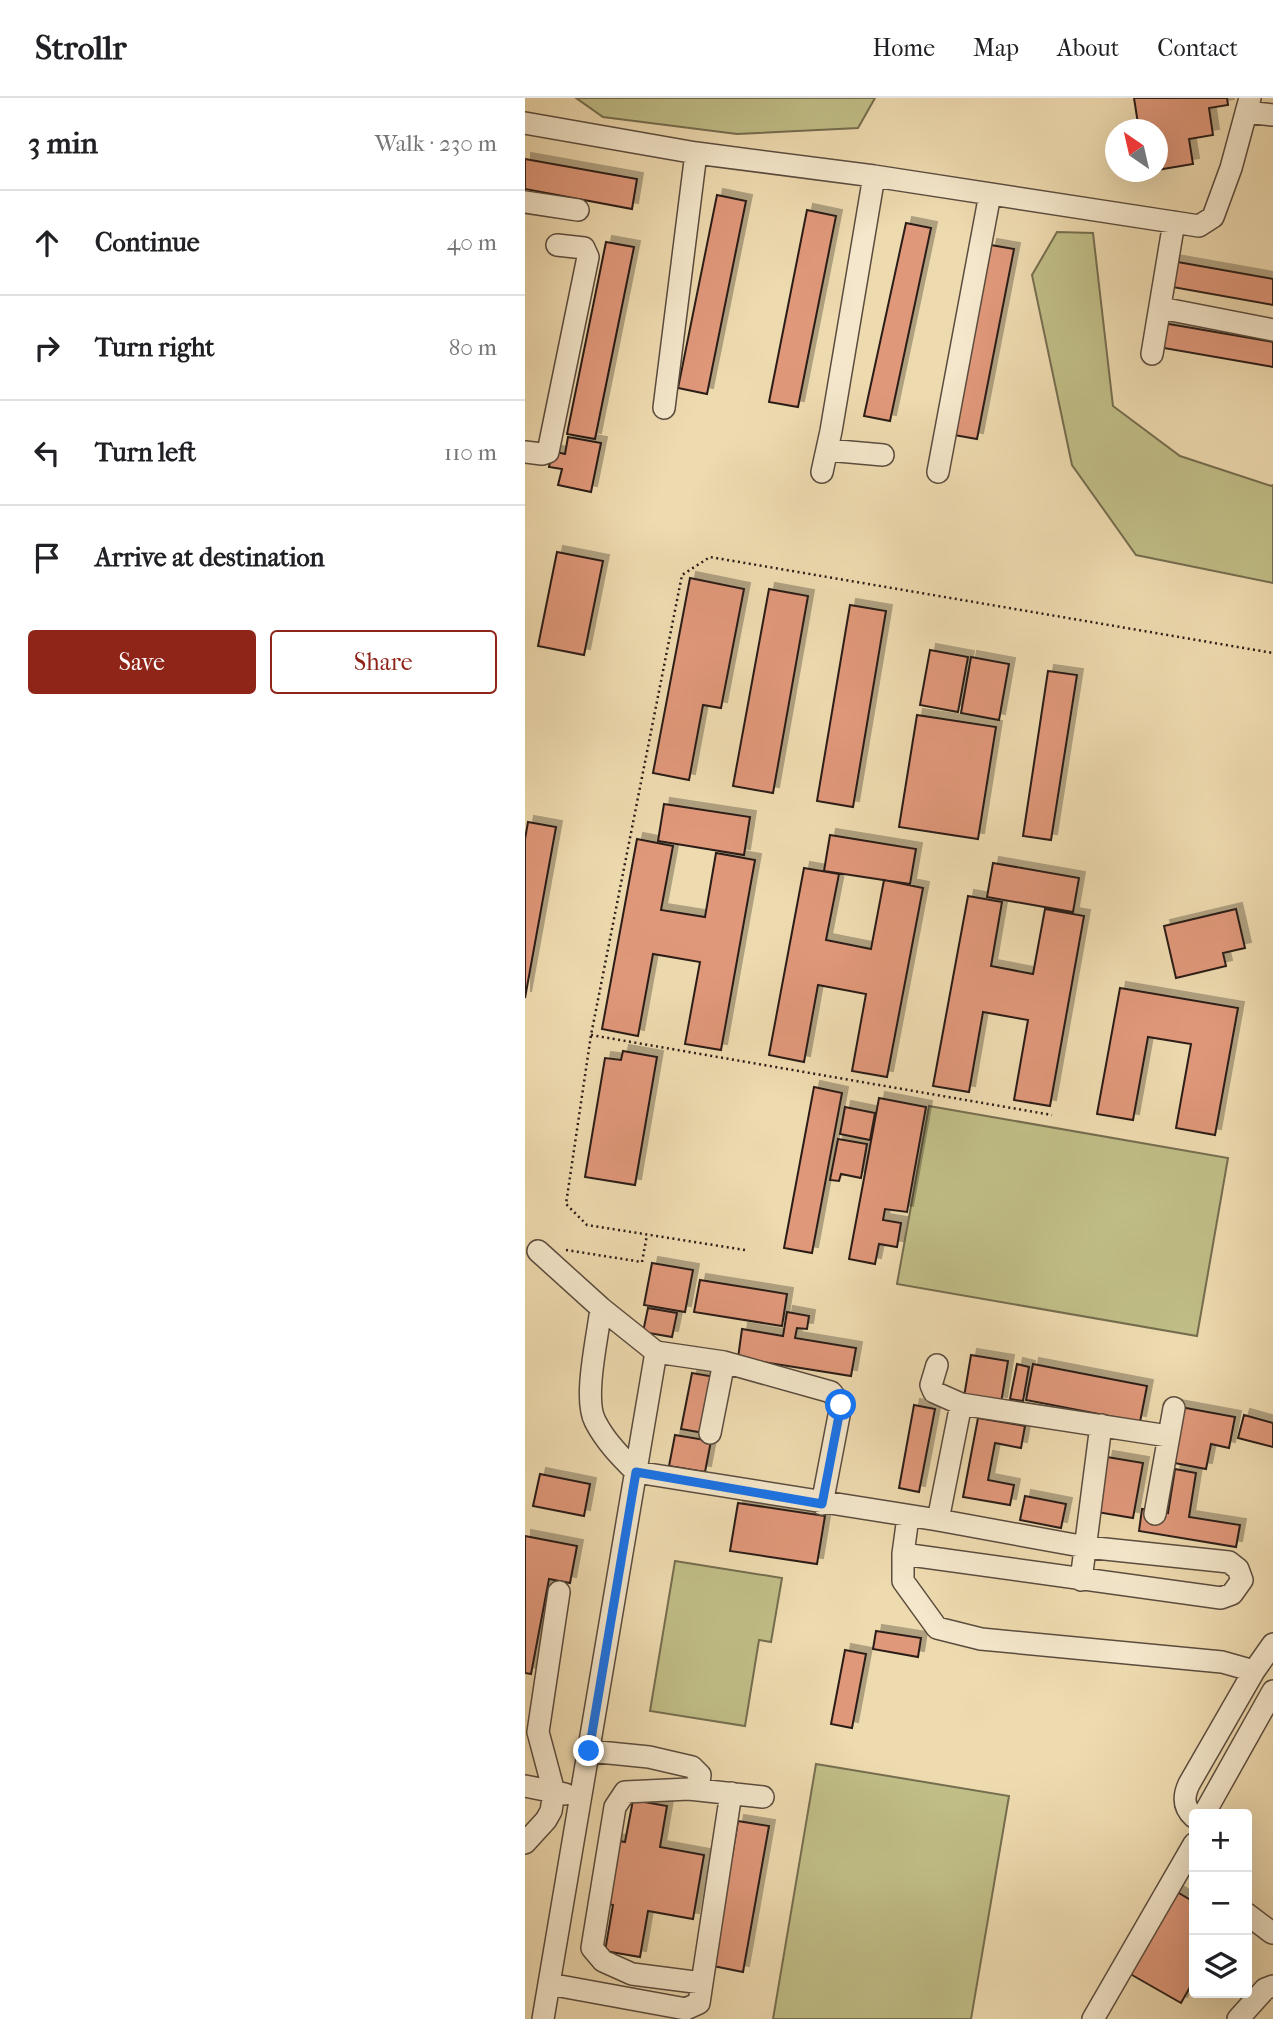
<!DOCTYPE html>
<html lang="en">
<head>
<meta charset="utf-8">
<style>
	:root { --surface:#fff; --page:#f6f6f6; --text:#202124; --muted:#757577; --line:#e0e0e0; --accent:#8f2418 }
	body { margin:0; font-family:"IM FELL French Canon",serif; background:var(--page); color:var(--text) }
	.controls { position:absolute; right:21px; bottom:21px; display:grid; overflow:hidden; border-radius:7px; box-shadow:0 7px 28px #0002 }
	.controls button { width:63px; height:63px; display:grid; place-items:center; padding:0; border:0; border-bottom:2px solid var(--line); background:var(--surface); color:var(--text); font:35px sans-serif }
	.compass { position:absolute; left:580px; top:21px; width:63px; height:63px; border-radius:50%; background:var(--surface); box-shadow:0 7px 28px #0002; rotate:326deg }
	.stop { position:absolute; width:21px; height:21px; margin:-16px; border:5px solid #1a73e8; border-radius:50%; background:#fff }
	.stop.end { background:#1a73e8; border-color:#fff; box-shadow:0 2px 7px #0008 }
	.list { margin:0; padding:0; list-style:none }
	h2 { display:flex; justify-content:space-between; align-items:center; height:91px; margin:0; padding:0 28px; font-size:30px }
	h2 small { font-size:23px; font-weight:400; color:var(--muted) }
	.list li { display:grid; grid-template-columns:46px 1fr auto; gap:21px; align-items:center; box-sizing:border-box; height:105px; padding:0 28px; border-top:2px solid var(--line) }
	.list b { display:block; font-size:26px; white-space:nowrap }
	.list em { font-size:23px; font-style:normal; color:var(--muted) }
	.actions { display:flex; gap:14px; padding:21px 28px }
	.actions a { flex:1; padding:16px 0; border:2px solid var(--accent); border-radius:7px; text-align:center; font-size:24px; color:var(--accent) }
	.actions .main { background:var(--accent); color:#fff }
	.icon { flex:none; width:38px; height:38px; fill:none; stroke:currentColor; stroke-width:2; stroke-linecap:round; stroke-linejoin:round }
	.map { position:relative; flex:none; width:748px; height:1921px; overflow:hidden }
	header { display:flex; align-items:center; gap:42px; box-sizing:border-box; height:98px; padding:0 35px; background:var(--surface); border-bottom:2px solid var(--line) }
	header strong { font-size:33px }
	nav { display:flex; gap:38px; margin-inline-start:auto; font-size:24px }
	main { display:flex }
	aside { flex:1; background:var(--surface) }
	.map>svg:first-child { display:block }
	.green { fill:#c0bd86; stroke:#756d4f; stroke-width:2 }
	.building { fill:#e0987a; stroke:#2a1d18; stroke-width:2; filter:url(#shadow) }
	.lines { fill:none; stroke-linecap:round; stroke-linejoin:round }
	.minor-casing { stroke:#5b4c3e; stroke-width:24 }
	.path { stroke:#2a1d18; stroke-width:2.5; stroke-dasharray:2 3.5; stroke-linecap:butt }
	.minor { stroke:#f4e7cb; stroke-width:21 }
	.route { stroke:#1a73e8; stroke-width:9 }
</style>
</head>
<body>
<header>
<strong>Strollr</strong>
<nav><a>Home</a><a>Map</a><a>About</a><a>Contact</a></nav>
</header>
<main>
<aside>
<h2>3 min<small>Walk · 230 m</small></h2>
<ul class="list">
<li><svg class="icon" aria-label="ahead" viewBox="0 0 24 24"><path d="M12 20V5M6 11l6-6 6 6"/></svg><div><b>Continue</b></div><em>40 m</em></li>
<li><svg class="icon" aria-label="right" viewBox="0 0 24 24"><path d="M7 20v-9h11M14 6l5 5-5 5"/></svg><div><b>Turn right</b></div><em>80 m</em></li>
<li><svg class="icon" aria-label="left" viewBox="0 0 24 24"><path d="M17 20v-9H6M10 6l-5 5 5 5"/></svg><div><b>Turn left</b></div><em>110 m</em></li>
<li><svg class="icon" aria-label="arrive" viewBox="0 0 24 24"><path d="M6 21V4h12l-3 4 3 4H6"/></svg><div><b>Arrive at destination</b></div></li>
</ul>
<div class="actions"><a class="main">Save</a><a>Share</a></div>
</aside>
<div class="map">
<svg width="748" height="1921" viewBox="0 0 748 1921">
	<defs>
		<filter id="shadow"><feDropShadow dx="6" dy="-6" stdDeviation="0" flood-color="#0004"/></filter>
	</defs>
	<rect width="100%" height="100%" fill="#eedaaf"/>
	<filter id="stains"><feTurbulence type="fractalNoise" baseFrequency=".00286" numOctaves="4"/><feColorMatrix values="0 0 0 0 .2 0 0 0 0 .09 0 0 0 0 .02 0 0 0 .5 -.17"/></filter>
	<radialGradient id="worn" r=".72"><stop offset=".6" stop-color="#630" stop-opacity="0"/><stop offset="1" stop-color="#630" stop-opacity=".3"/></radialGradient>
	<path class="green" d="M51,0h299l-17,30 -121,6 -134,-17z
		M532,134l36,1 20,173 67,50 91,30 2,-1v98l-137,-28 -64,-90 -40,-190z
		M404,1008l299,52 -31,178 -300,-52z
		M150,1463l107,17 -11,64 -12,-2 -14,86 -95,-15z
		M291,1666l193,32 -38,223h-198z"/>
	<path class="building" d="M609,0h93l1,7 -19,3 4,27 -24,4 4,25 -36,6v-40h-18z
		M0,61l112,20 -5,30 -107,-20z
		M192,97l29,6 -39,193 -29,-6z
		M282,112l29,6 -38,191 -29,-5z
		M381,125l25,5 -41,193 -26,-5z
		M81,144l28,5 -39,192 -28,-5z
		M466,147l23,4 -37,190 -23,-4z
		M647,163l101,18v26l-106,-19z
		M638,225l110,19v25l-115,-20z
		M43,339l33,6 -10,49 -33,-7 4,-16 -13,-2 3,-16 13,3z
		M32,454l46,9 -19,94 -46,-9z
		M165,480l54,11 -23,119 -18,-3 -14,75 -36,-7z
		M244,491l39,7 -35,197 -40,-7z
		M325,507l36,6 -33,196 -36,-6z
		M405,552l38,7 -10,55 -38,-7z
		M446,559l38,7 -10,56 -38,-7z
		M523,573l29,4 -26,165 -28,-4z
		M392,617l79,12 -18,112 -79,-12z
		M139,706l86,13 -6,38 -86,-14z
		M3,724l28,5 -31,171v-159z
		M305,737l86,14 -6,35 -86,-13z
		M112,741l36,7 -12,64 44,7 11,-64 39,7 -34,190 -36,-6 15,-82 -47,-8 -15,82 -36,-7z
		M468,765l86,15 -6,34 -86,-15z
		M279,770l35,6 -13,66 45,9 13,-69 39,8 -36,189 -35,-6 14,-77 -48,-9 -14,77 -35,-7z
		M443,798l34,6 -11,64 42,8 12,-65 39,7 -34,190 -36,-6 14,-80 -45,-8 -14,80 -36,-6z
		M711,811l9,39 -22,5 3,13 -50,12 -12,-52z
		M595,890l118,20 -23,127 -39,-7 15,-84 -43,-7 -15,83 -36,-6z
		M98,953l34,6 -22,128 -50,-8 20,-119 16,2z
		M289,989l28,6 -30,160 -28,-5z
		M354,1000l47,9 -19,105 -22,-3 -2,11 18,3 -4,24 -18,-3 -4,20 -26,-5z
		M320,1009l30,6 -5,27 -30,-6z
		M313,1041l29,5 -6,34 -20,-4 -2,7 -9,-1z
		M127,1165l41,7 -8,42 -41,-7z
		M175,1182l87,14 -5,32 -88,-14z
		M123,1210l29,5 -5,24 -29,-5z
		M262,1214l22,4 -2,13 -10,-1 -2,10 61,10 -5,28 -113,-18 4,-29 41,7z
		M446,1257l37,6 -7,42 -37,-6z
		M492,1266l12,3 -6,34 -13,-2z
		M508,1266l114,22 -7,36 -114,-22z
		M167,1275l23,4 -11,56 -23,-4z
		M389,1307l21,4 -16,83 -20,-4z
		M650,1308l60,11 -6,31 -18,-4 -5,25 -42,-8z
		M719,1317l29,8v24l-35,-9z
		M453,1320l47,8 -4,22 -26,-5 -7,37 26,5 -4,20 -47,-8z
		M150,1337l36,6 -6,31 -36,-6z
		M582,1359l36,6 -10,55 -36,-6z
		M650,1371l21,4 -7,44 51,8 -4,22 -97,-16 3,-22 26,4z
		M15,1376l50,10 -6,32 -51,-10z
		M500,1398l41,8 -5,24 -41,-8z
		M213,1405l87,13 -8,48 -87,-13z
		M0,1438l52,10 -7,37 -21,-4 -18,95 -6,-1z
		M351,1533l45,7 -3,19 -45,-8z
		M320,1552l21,4 -14,74 -21,-4z
		M108,1702l34,6 -7,41 44,8 -11,64 -45,-8 -8,46 -35,-6 8,-46 -10,-2 11,-63 11,2z
		M213,1723l31,5 -26,146 -30,-6z
		M647,1791l22,13v78l-13,23 -56,-32z"/>
	<g class="lines">
		<g class="minor-casing">
			<path id="minor" d="M721,14l27,3
				M0,25l171,30 178,23 325,50 14,-9 18,-49 19,-70
				M0,104l53,8
				M636,210l112,22
				M627,256l22,-132
				M139,310l32,-255
				M302,352l56,5
				M0,354l17,2 6,-2 40,-195 -4,-9 -27,-3
				M297,374l9,-41 43,-255
				M413,374l52,-278
				M13,1153l63,57 55,44 68,10 107,30 10,13 -19,99
				M76,1210c-3,28 -18,90 -6,113 10,20 26,36 41,51l302,48 148,27 143,15 9,7 4,11 -10,14 -11,4 -318,-44
				M412,1267l-6,20 3,7 27,12 207,32
				M185,1335l14,-71
				M630,1416l19,-106
				M383,1419l-5,37v27l34,47 44,11 241,23 32,9
				M413,1422l23,-116
				M556,1482l20,-155
				M64,1653l60,6 43,10 8,8 -2,15
				M0,1688l40,8
				M679,1716l69,-123
				M669,1719c-11,-10 -11,-20 -5,-33l65,-113 19,-27
				M0,1745l21,-23 5,-9 3,-19 -16,-60 21,-140
				M722,1816l25,19
				M177,1885l29,-190
				M24,1886l137,25 13,-6 3,-20 -70,-9 -29,-13 -11,-13 23,-141 10,-15 64,-3 74,8
				M18,1921l113,-667
				M568,1921l101,-175
				M713,1921l27,-30 8,-3"/>
		</g>
		<path class="path" d="M66,937l461,80
			M41,1152l76,12 5,-27
			M220,1152l-158,-25 -21,-21 25,-169 91,-460 28,-18 563,96"/>
		<use href="#minor" class="minor"/>
	</g>
	<g class="lines">
		<path class="route" d="M64,1653l47,-279 186,32 19,-99"/>
	</g>
	<rect width="100%" height="100%" filter="url(#stains)"/>
	<rect width="100%" height="100%" fill="url(#worn)"/>
</svg>
<div class="controls">
<button>+</button>
<button>−</button>
<button><svg class="icon" aria-label="layers" viewBox="0 0 24 24"><path d="M12 4l9 5-9 5-9-5zM3 14l9 5 9-5"/></svg></button>
</div>
<svg class="compass" viewBox="-18 -18 36 36"><path d="M0-13l5 13h-10z" fill="#e53935"/><path d="M0 13l5-13h-10z" fill="#757577"/></svg>
<div class="stop" style="left:316px;top:1307px"></div>
<div class="stop end" style="left:64px;top:1653px"></div>
</div>
</main>
</body>
</html>
